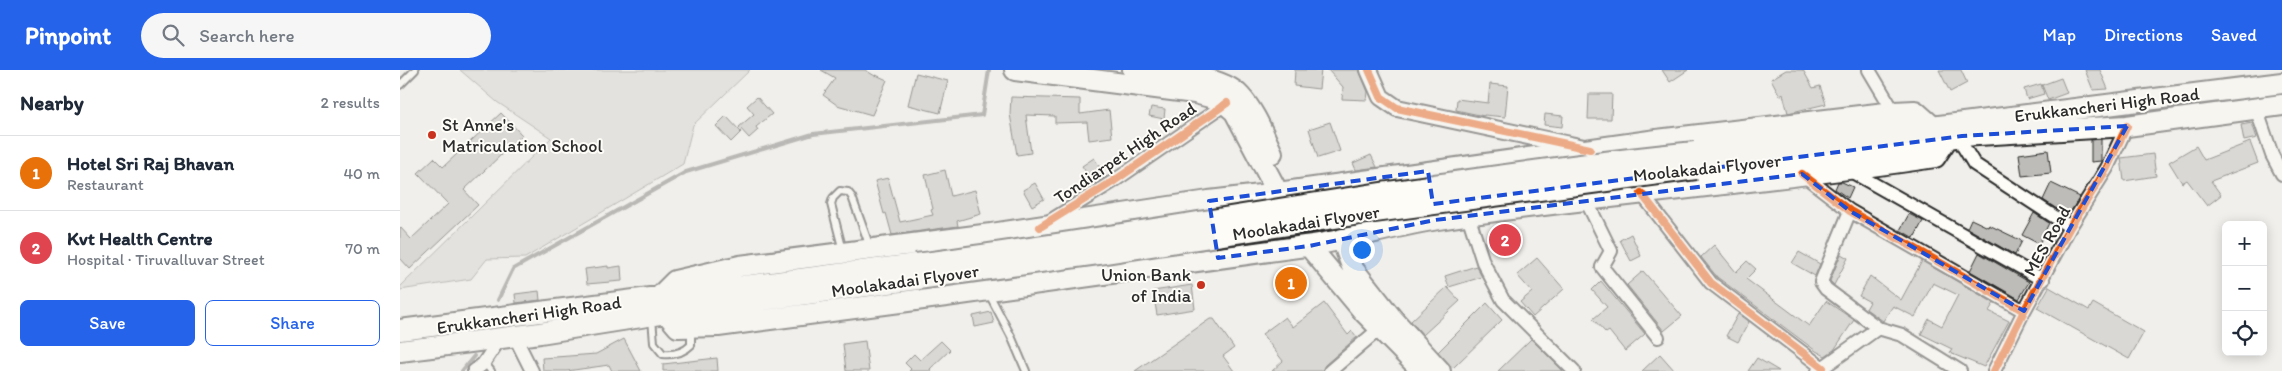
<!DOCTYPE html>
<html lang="en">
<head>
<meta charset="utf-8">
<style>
	:root { --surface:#fff; --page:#f6f6f7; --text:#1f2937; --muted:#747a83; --line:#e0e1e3; --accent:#2563eb }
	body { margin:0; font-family:Itim,sans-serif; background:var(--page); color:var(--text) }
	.controls { position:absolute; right:15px; bottom:15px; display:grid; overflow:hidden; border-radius:8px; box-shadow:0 2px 12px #0003 }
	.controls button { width:45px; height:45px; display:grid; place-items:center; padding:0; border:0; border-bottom:1px solid var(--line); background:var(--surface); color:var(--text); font:25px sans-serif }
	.you { position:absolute; left:961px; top:179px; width:18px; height:18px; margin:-12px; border:4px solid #fff; border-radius:50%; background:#1a73e8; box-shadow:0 0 0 8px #1a73e833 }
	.badge { display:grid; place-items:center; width:32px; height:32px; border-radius:50%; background:var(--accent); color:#fff; font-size:16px; font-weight:700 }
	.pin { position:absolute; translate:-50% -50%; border:2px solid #fff; box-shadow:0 1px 5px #0006 }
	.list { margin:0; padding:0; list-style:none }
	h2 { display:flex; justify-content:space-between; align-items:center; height:65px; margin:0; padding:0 20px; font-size:21px }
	h2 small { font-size:16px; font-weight:400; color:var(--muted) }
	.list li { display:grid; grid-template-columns:32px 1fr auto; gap:15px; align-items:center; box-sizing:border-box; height:75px; padding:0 20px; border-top:1px solid var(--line) }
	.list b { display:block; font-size:19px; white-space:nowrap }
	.list p { margin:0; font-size:16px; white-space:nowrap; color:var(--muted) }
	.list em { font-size:16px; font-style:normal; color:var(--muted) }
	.actions { display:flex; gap:10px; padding:15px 20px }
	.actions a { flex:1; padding:11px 0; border:1px solid var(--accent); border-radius:8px; text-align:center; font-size:18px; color:var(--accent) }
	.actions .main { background:var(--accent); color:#fff }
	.icon { flex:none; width:28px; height:28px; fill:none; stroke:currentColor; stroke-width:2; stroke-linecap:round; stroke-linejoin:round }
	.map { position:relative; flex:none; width:1882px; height:301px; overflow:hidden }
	header { display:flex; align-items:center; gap:30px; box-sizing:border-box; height:70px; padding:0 25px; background:var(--accent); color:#fff }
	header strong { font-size:24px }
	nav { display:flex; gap:28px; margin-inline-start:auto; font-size:18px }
	.search { width:350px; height:45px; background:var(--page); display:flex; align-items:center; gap:12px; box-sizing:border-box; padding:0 18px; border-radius:28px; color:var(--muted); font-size:19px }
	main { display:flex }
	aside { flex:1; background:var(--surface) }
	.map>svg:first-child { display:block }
	.green { fill:#d3d2cf; stroke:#7f7e7d }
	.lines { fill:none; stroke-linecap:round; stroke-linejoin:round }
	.stream { stroke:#777775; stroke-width:4 }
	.building { fill:#bdbcb8; stroke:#2b2b2b }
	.service-casing { stroke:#2b2b2b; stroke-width:10 }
	.minor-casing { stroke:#2b2b2b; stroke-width:16 }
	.tertiary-casing { stroke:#2b2b2b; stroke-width:20 }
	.primary-casing { stroke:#2b2b2b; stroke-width:24 }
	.service { stroke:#fdfcf7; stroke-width:6 }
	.minor { stroke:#fdfcf7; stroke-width:12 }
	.tertiary { stroke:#fdfcf7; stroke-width:16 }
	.primary { stroke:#fdfcf7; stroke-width:20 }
	.primary-bridge-casing { stroke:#2b2b2b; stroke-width:24; stroke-linecap:butt }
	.primary-bridge { stroke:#fdfcf7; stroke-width:20 }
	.cycleway-casing { stroke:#fdfcf7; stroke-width:11 }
	.cycleway { stroke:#e8590c; stroke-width:8 }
	.marked { fill:none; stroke:#1d4ed8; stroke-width:4; stroke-dasharray:10 6; stroke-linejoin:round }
	.poi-dot { fill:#c8321e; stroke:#fdfcf7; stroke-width:2 }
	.labels { text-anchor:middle; stroke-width:4; stroke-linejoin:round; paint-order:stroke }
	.street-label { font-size:18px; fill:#2b2b2b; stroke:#fdfcf7 }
	.poi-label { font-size:18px; fill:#2b2b2b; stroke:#fdfcf7; text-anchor:start }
</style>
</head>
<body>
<header>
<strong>Pinpoint</strong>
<div class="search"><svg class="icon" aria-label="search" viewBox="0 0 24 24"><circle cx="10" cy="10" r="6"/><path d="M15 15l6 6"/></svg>Search here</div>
<nav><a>Map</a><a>Directions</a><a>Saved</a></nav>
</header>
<main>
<aside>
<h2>Nearby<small>2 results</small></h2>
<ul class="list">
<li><span class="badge" style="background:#e8710a">1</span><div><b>Hotel Sri Raj Bhavan</b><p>Restaurant</p></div><em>40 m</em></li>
<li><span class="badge" style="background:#e0444e">2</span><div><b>Kvt Health Centre</b><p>Hospital · Tiruvalluvar Street</p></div><em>70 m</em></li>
</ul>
<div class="actions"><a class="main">Save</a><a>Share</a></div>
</aside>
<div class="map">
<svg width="1882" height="301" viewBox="0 0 1882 301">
	<rect width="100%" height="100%" fill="#f0efeb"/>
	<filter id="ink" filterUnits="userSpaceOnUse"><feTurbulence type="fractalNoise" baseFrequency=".02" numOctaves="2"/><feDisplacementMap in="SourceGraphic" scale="10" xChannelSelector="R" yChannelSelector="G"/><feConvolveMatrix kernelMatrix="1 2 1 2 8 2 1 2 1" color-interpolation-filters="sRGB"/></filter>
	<g filter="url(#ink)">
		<path class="green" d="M60,0h290l-57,55 -10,39 -158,94 -38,1 -16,20 -71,11v-3l151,-149 -54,-36z"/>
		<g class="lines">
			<path class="stream" d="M98,230l15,-31 173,-97 127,-38 169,-19 7,-45
				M62,301l12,-15"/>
		</g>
		<path class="building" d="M421,0h44l10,6 1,-1 11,5 -15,35 -35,-10 -14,-10 12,-17z
			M895,0h26l-2,19 -25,-3z
			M928,0h31l9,22 -1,8 -25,-1 1,-12z
			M1262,0h26l-18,12z
			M1386,0h17l10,18 7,-2 6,18 -38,9 -5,-19 -3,2 -9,-17z
			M1539,0h22l6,13 -17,9z
			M1685,0h15l8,19 -15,1z
			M516,3l32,8 -8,32 -32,-8z
			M1661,8l6,15 -19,7 -6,-15z
			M1090,14l18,2 -3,31 -21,-2v1l-28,-6 1,-11 31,4z
			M1641,14l3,10 -17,5 -3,-10z
			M1189,24h23l-1,25h-23z
			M357,27l15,17 -16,13 2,3 -9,8 -10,-11 15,-13 -7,-8z
			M611,27l69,2v15l29,-4 3,27 -23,3 -2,-18 -32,1v-7l-29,-1 5,38 -14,2 -7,-41z
			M751,37l14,2 -1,10 -15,-3z
			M101,43l21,22 -58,55 14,15 -68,64 -10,-11v-31l11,12 37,-35 -30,-31 16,-15 9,9z
			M1145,44l18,2 -1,11 -18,-2z
			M326,46l15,16 -10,10 -15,-16z
			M930,52l10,29 -22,7 -9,-29z
			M1852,53l5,15 -13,3 -3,-16z
			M1701,69v22l-10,1v-22z
			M1850,72l8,21 -47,18 10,14 -14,11 -20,-26 -5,3 -13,-21 27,-16 8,14z
			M1648,80l3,23 -29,3 -3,-22z
			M1753,84l3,22 -32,5 -3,-23z
			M971,85l6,12 -21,3 -3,-7z
			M694,88l12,19 -12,7 -12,-18z
			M545,100l6,26 24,-6 6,24 -24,7 1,5 -66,9 -6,-22 -2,1 -9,-33 13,-3 12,44 33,-7 -2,-5 2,-1 -8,-34z
			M1438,112h4l11,5 -5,11 -13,-9z
			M635,113l9,16 -12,7 -9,-16z
			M1651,113l29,14 -12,19 -25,-16z
			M1634,143l15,10 -10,21 -17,-9z
			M1509,144l14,7 -9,17 -14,-8z
			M1571,149l17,8 1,-2 33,16 -7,14 -48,-27z
			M1109,163l2,13 -10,2 -2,-14z
			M1231,164l10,22 -10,5 -11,-21z
			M1314,175l22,27 11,-11 9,8 -10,10 63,47 17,-25 28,19 -20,30 -9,6 -9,-5 -99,-74 -16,-20z
			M1399,182l21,12 -5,12 -23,-13z
			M1579,183l50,29 -10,17 -49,-28z
			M1441,184l7,4 -14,27 -4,-4z
			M1137,188l27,31 -31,28 -13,-15 12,-10 -15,-17z
			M1522,191l72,42 -5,8 20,10 -25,46 -34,-14 2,-4 -31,-15 8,-15 13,7 16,-31 -25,-12 -18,34 -22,-11 -10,15 -17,-12 4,-7 -11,-6 11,-20 31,24z
			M208,196v2l13,-2 1,15 -35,3 -2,-15z
			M1076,196l6,11 -33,10 -4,-11z
			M1243,201l39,45 -18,15 -37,-46z
			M1201,211l44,53 -20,17 -16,-20 -3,2 -13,-14 14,-12 -15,-17z
			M792,215l3,24 -38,6 -4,-24z
			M1047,217l13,14 -37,34 -12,-14z
			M1649,217l40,23 4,-7 51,29 -15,27 -92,-51z
			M139,221l1,9 -24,3 -1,-9z
			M924,233l24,32 4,-4 5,6 -32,28 -3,6h-50l11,-10 -21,-27 23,-17 8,10z
			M1087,233l15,17 -49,48 -15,-16z
			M591,242l3,11 -19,4 -2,-11z
			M1338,244l11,8 -11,20 -12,-6z
			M810,249h4l20,29 -11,8 11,15h-99z
			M224,269l17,32h-29l-3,-6 -42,6h-24l-1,-13 54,-4z
			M1131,269l32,32h-65z
			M465,271l4,30h-23l-3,-27z
			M541,271l9,9 -20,19 1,2h-22l2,-2 -6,-6 9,-9 6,6z
			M1260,284l15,17h-33z
			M317,288l1,13h-55v-7z
			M1357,288l22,13h-31z"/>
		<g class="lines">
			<g class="service-casing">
				<path id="service" d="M0,15l15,-15
					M443,181l-12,-47 2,-6 7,-7 8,1 4,5 18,50
					M588,222l23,44 15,35
					M252,248l2,25 9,11c11,1 20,-1 28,-9v-15
					M84,292l7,9"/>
			</g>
			<g class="minor-casing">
				<path id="minor" d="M1469,0l25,42
					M1856,38l16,47 10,19
					M1562,66l1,10 11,18 96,63
					M1449,100l194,110
					M1402,104l48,37 174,100
					M1241,123l70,90 112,85
					M1186,130l25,51 -9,16 56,70
					M1450,141l-29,71 5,7 52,39
					M1068,145l15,47 20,38 71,71
					M648,152l66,-41 113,-78
					M114,265l18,36
					M74,301l9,-7 18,-27
					M930,301l55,-47
					M1418,301l60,-43 24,7 58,36
					M1594,301l30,-60 46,-84 37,-59 20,-42"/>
			</g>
			<g class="tertiary-casing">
				<path id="tertiary" d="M969,0l12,27 16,11 187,40"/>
			</g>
			<g class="primary-casing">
				<path id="primary" d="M615,0l180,23 26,7 14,12 43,81
					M733,0c29,3 87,4 107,26 15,16 23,38 32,57
					M1295,82l220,-23 367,-46
					M1296,99l148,-16 118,-17 165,-10 155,-21
					M942,169l11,30 38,48 49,54
					M909,176l55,66 58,59
					M258,228l17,-17 65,-15 251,-32 218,-33 69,-8 379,-53 237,-28 21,-1 17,15
					M266,243l12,14 40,-1c196,-25 391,-52 587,-80 45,-6 88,-20 133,-27 165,-24 332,-37 497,-62l12,-18
					M0,260l516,-66
					M0,281l140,-18 126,-20 252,-34"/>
			</g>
			<use href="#service" class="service"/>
			<use href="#minor" class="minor"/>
			<use href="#tertiary" class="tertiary"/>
			<use href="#primary" class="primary"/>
			<g class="primary-bridge-casing">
				<path id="primary-bridge" d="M516,194c260,-34 518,-86 779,-112
					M518,209l180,-25 262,-40 336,-45"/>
			</g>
			<use href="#primary-bridge" class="primary-bridge"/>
			<g class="cycleway-casing">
				<path id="cycleway" d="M969,0l12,27 16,11 193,41
					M1402,104l48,37 174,100
					M1241,123l70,90 112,85
					M640,157l74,-46 113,-78
					M1594,301l30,-60 46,-84 37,-59 20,-42"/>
			</g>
			<use href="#cycleway" class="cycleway"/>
		</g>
	</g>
	<path d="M0 0H1882V301H0ZM1727,56l-103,185 -174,-100 -48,-37 -367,46 -126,26 -91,12 -9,-57 219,-30 5,33 529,-68z" fill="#f0efeb" fill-opacity=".55" fill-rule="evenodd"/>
	<path class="marked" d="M1727,56l-103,185 -174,-100 -48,-37 -367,46 -126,26 -91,12 -9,-57 219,-30 5,33 529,-68z"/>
	<g class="poi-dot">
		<circle cx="32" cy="65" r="5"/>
		<circle cx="801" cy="215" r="5"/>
	</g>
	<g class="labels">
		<g class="street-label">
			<text transform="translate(1707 35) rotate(-7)" y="6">Erukkancheri High Road</text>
			<text transform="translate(725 83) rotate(-34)" y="6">Tondiarpet High Road</text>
			<text transform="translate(1307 98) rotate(-6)" y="6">Moolakadai Flyover</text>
			<text transform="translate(906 153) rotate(-9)" y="6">Moolakadai Flyover</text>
			<text transform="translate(1647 171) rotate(-61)" y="6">MES Road</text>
			<text transform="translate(505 211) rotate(-8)" y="6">Moolakadai Flyover</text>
			<text transform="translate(129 245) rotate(-8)" y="6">Erukkancheri High Road</text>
		</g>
		<g class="poi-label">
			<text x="42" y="61">St Anne's<tspan x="42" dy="21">Matriculation School</tspan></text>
			<text x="791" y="211" text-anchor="end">Union Bank<tspan x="791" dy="21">of India</tspan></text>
		</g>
	</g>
</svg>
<div class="controls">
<button>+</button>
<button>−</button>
<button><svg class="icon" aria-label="locate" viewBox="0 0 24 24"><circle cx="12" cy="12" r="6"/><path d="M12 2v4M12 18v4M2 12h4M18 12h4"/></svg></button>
</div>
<div class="you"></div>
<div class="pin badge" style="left:891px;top:213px;background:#e8710a">1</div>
<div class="pin badge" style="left:1105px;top:170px;background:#e0444e">2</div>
</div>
</main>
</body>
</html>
